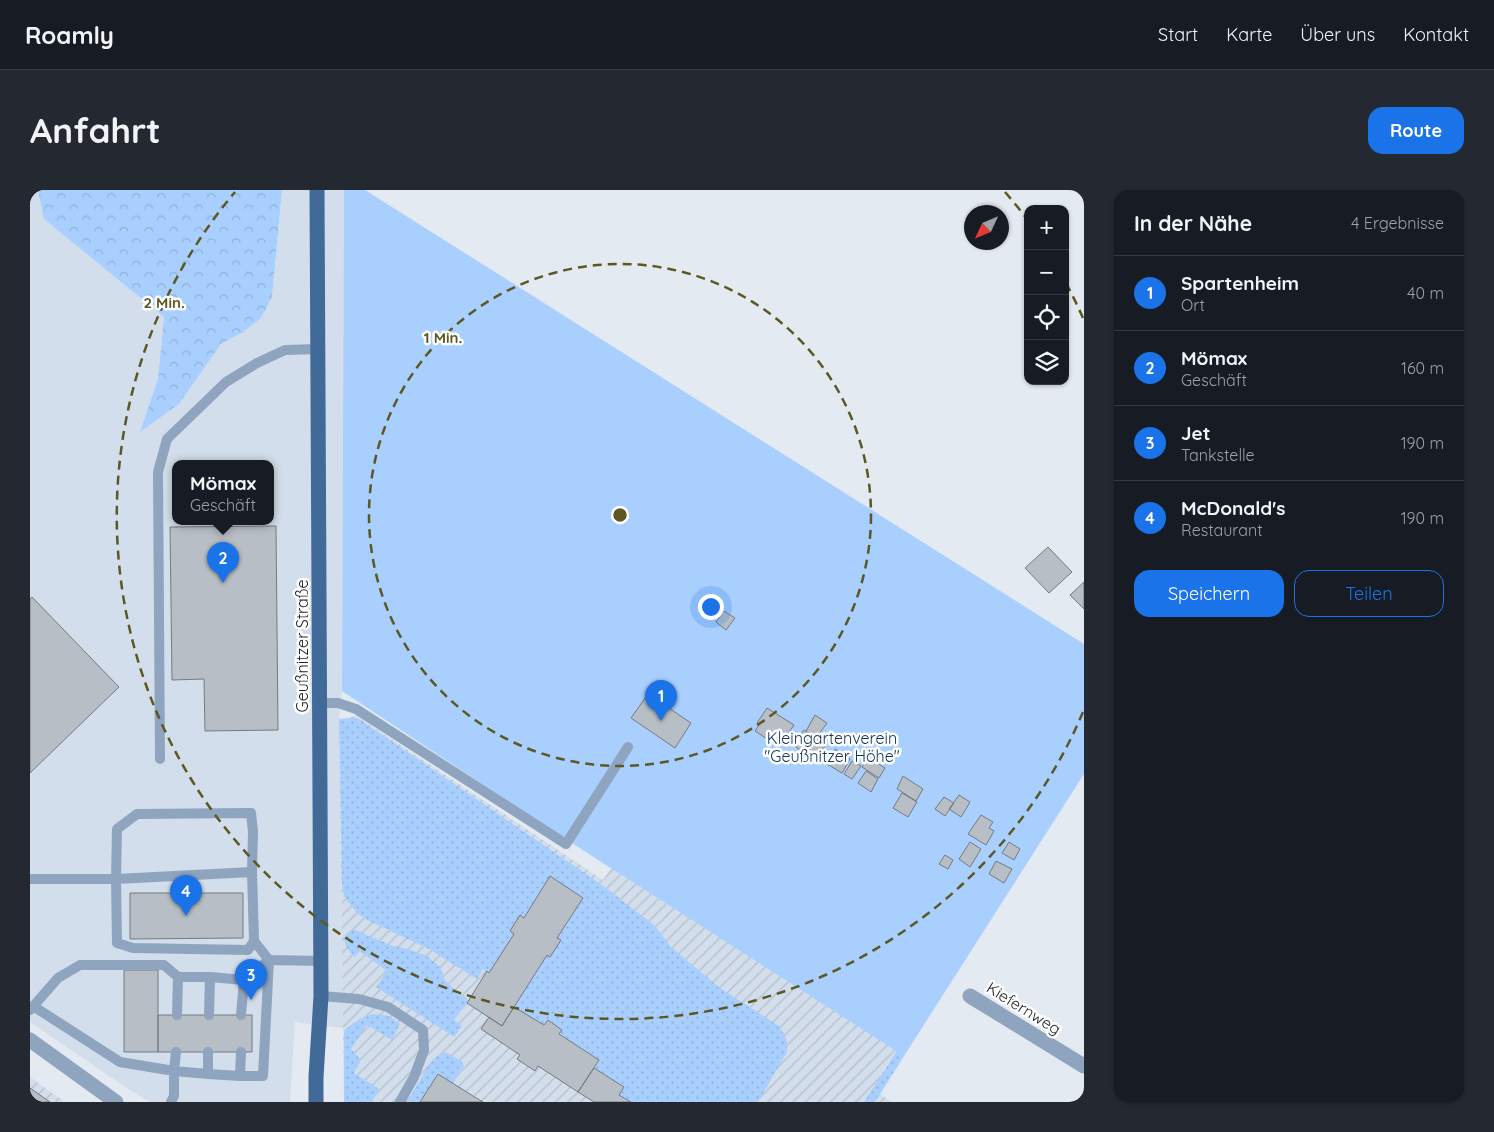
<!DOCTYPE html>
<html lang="de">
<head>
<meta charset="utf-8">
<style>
	:root { --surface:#171b24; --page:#242831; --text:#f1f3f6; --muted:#9ea1a6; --line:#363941; --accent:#1a73e8 }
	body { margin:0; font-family:Quicksand,sans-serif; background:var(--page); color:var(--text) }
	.controls { position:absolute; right:15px; top:15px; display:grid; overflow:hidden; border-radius:10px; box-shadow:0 1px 4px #0004 }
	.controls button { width:45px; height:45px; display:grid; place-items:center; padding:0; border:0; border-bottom:1px solid var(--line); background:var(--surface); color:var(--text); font:25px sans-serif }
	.compass { position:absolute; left:934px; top:15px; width:45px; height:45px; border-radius:50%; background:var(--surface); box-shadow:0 1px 4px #0004; rotate:226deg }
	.you { position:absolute; left:680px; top:416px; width:18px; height:18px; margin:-12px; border:4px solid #fff; border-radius:50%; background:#1a73e8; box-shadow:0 0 0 8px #1a73e833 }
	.badge { display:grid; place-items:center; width:32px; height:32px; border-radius:50%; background:var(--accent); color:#fff; font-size:16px; font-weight:700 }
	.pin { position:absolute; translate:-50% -41px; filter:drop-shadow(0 1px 2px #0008) }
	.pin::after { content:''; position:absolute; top:26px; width:18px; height:15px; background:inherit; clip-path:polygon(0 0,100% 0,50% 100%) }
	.popup { position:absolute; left:142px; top:270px; width:102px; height:65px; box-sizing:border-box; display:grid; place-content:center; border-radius:10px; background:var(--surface); filter:drop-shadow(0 1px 4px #0005); font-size:16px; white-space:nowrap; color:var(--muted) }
	.popup b { font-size:19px; color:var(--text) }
	.popup::after { content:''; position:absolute; left:50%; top:100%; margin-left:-10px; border:10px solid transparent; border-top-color:var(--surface) }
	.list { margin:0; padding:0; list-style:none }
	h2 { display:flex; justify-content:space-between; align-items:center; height:65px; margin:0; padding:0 20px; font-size:21px }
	h2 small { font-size:16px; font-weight:400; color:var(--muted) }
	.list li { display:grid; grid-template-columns:32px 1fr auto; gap:15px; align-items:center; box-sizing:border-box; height:75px; padding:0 20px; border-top:1px solid var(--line) }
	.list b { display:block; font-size:19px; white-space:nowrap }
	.list p { margin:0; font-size:16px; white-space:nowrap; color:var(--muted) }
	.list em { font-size:16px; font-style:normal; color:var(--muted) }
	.actions { display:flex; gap:10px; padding:15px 20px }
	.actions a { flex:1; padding:11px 0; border:1px solid var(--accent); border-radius:15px; text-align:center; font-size:18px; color:var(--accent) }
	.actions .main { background:var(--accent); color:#fff }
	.icon { flex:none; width:28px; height:28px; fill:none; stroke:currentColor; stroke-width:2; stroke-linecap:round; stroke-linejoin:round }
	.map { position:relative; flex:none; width:1054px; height:912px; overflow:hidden; border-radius:15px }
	header { display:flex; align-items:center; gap:30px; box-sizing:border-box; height:70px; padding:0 25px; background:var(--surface); border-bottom:1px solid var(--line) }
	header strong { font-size:24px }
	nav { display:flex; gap:28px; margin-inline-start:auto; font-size:18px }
	.intro { display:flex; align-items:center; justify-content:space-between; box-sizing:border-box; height:120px; padding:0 30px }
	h1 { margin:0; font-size:35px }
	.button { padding:12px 22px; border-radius:15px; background:var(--accent); color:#fff; font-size:18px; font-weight:700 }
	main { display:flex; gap:30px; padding:0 30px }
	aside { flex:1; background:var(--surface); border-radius:15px; box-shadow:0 1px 4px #0004 }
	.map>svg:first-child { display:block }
	.built { fill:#d3deec; fill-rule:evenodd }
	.industrial { fill:url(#industrial-furrows) }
	.grass { fill:url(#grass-dots) }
	.forest { fill:url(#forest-crowns) }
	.garden { fill:#a8cffd }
	.building { fill:#b8bec5; stroke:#747a80 }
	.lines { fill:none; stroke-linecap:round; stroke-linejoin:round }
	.lane { stroke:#8ea4bf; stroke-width:10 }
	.street { stroke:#8ea4bf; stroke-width:15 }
	.primary { stroke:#416a99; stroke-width:15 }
	.ring { fill:none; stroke:#5d5724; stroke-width:2.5; stroke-dasharray:9 6 }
	.labels { text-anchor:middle; stroke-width:5; stroke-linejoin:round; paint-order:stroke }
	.street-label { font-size:16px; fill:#1d1f22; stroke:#fff }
	.park-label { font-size:16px; fill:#11355c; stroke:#fff }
	.centre { fill:#5d5724; stroke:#fff; stroke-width:2.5 }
	.ring-label { font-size:15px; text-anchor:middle; font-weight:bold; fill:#5d5724; stroke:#fff; stroke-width:5; stroke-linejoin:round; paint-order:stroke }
</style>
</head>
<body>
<header>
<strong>Roamly</strong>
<nav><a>Start</a><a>Karte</a><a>Über uns</a><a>Kontakt</a></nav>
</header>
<div class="intro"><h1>Anfahrt</h1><a class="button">Route</a></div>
<main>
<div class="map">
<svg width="1054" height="912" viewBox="0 0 1054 912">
	<defs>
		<pattern id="industrial-furrows" width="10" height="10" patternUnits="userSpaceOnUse" patternTransform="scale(1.25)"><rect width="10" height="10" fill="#d3deec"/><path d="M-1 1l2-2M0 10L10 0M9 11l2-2" fill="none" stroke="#b5beca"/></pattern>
		<pattern id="grass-dots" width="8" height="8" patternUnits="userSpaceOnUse" patternTransform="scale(1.25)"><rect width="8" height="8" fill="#a8cffd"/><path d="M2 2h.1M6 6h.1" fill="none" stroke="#90b1d9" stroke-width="1.8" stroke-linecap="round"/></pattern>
		<pattern id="forest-crowns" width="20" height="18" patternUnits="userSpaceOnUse" patternTransform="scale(1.25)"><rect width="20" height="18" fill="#a8cffd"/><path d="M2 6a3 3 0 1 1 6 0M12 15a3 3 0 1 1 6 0" fill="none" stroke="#90b1d9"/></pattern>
	</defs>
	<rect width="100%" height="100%" fill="#e4eaf1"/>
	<path class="built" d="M0,0h8l7,29 119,98 -6,62 -17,52 38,-27 42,-60 22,-12 18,-14 11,-21 10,-107h62l-2,501 -3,28 4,309 -48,-6 -5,80h-140l-22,-13 -98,-67zM146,274h94v58h-94z"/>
	<path class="industrial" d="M327,526l246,164 8,-12 293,187 -24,39 12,8h-548l-5,-383z
		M0,887l35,25h-35z"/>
	<path class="grass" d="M325,528l4,1 246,168 50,39 17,22 48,40 59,38 6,10 2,6v10l-29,50h-127l-12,-7 5,-8 -30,-19 5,-8 -40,-26 3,-5 -14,-9 -4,5 -30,-18 33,-52 13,-15 -3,-2 26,-40 -33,-21 -26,41 -4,-3 -10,16 4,3 -25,39 -6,-4 -6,10 -48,-30 -62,-29 -9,-6 -10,-12 -4,-6 -2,-12 -3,-165z
		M325,740l38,16 15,3 19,7 13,11 5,13 9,9 13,9v5l-13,17 8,6 -8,11 -78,-50 11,-16 -27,-20 -5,6c-9,-9 -19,-23 0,-27z
		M344,824l16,2 10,8 -8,16 -25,-15 -16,24 10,11 -7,13 25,16 -7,13h-28v-71c9,-8 18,-15 30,-17z
		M867,861l7,5 -29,46h-11z
		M416,862l16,10 2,4 -11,17 -15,-9 -18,28h-13l23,-39 6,-6z"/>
	<path class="forest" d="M8,0h244l-10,107 -11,21 -18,14 -22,12 -42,60 -39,28 18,-53 6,-62 -120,-98z"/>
	<path class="garden" d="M314,0h21l719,454v130l-180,282 -354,-227 -208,-138z"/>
	<path class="building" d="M246,336l2,204 -73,1 -1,-52 -32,1 -2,-153z
		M1018,357l24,25 -23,21 -24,-25z
		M1054,392v27l-14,-14z
		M2,407l87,90 -89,86v-174z
		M694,421l11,7 -9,12 -10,-8z
		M618,504l43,29 -16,25 -44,-30z
		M737,518l27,17 -8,12 -8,-6 -3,3 -1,-1 -5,7 -14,-9 4,-6 -2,-2z
		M785,525l12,8 -8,11 3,2 -3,5 -13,-10z
		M774,540l21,16 -10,15 -15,-9 1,-1 -5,-4 3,-7 -2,-1z
		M805,559l15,10 -8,14 -15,-9z
		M838,567l17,11 -6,10 -17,-11z
		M822,571l9,5 -9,13 -8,-5z
		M836,581l12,8 -7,13 -13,-9z
		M873,586l20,13 -7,12 -19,-12z
		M872,603l15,9 -9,15 -15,-9z
		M929,605l11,7 -9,15 -12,-8z
		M914,607l10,6 -9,13 -10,-7z
		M951,625l12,7 -4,6 5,3 -8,14 -18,-11z
		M940,652l11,7 -11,18 -11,-8z
		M979,652l11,7 -6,11 -12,-7z
		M915,665l8,5 -5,9 -9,-5z
		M966,671l16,8 -8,14 -15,-9z
		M520,686l33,22 -26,40 4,2 -11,17 -3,-2 -45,71 -35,-23 20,-32 2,2 25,-39 -4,-3 10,-16 4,3z
		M100,703h113v45l-113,1z
		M94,780h34v82h-34z
		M484,817l30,18 4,-5 14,10 -3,4 40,26 -21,32 -40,-26 -3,5 -18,-12 3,-4 -39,-26 8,-12 13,9z
		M128,825h94v37h-94z
		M564,878l30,19 -5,8 12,7h-37l-16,-10z
		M408,884l35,22 10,6h-63z
		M0,898l20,14h-20z"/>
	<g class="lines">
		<path class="lane" d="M290,513h18l18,6 210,135 62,-97
			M130,569l-2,-287 9,-33 59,-57 31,-19 28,-13 33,-1
			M222,682l2,69 15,19 52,1
			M0,689h86l136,-7 1,-40 -2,-19 -114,1 -20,15 -1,50 1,64 16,5 115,2 6,-9
			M180,787l34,3
			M291,806l38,3 29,8 35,23 1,20 -10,27 -14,25
			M3,816l87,56 54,9 34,3
			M0,820l28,-32 22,-13h84l14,12
			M147,825l1,-38h32l-1,38
			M178,862v22l32,2 1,-24
			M210,886h23l6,-116 -25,20 -3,35
			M141,912l3,-6v-25l2,-19"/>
		<path class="street" d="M940,806l114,70
			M0,850l86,62"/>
		<path class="primary" d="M286,912v-25l5,-81 -4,-806"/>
	</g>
	<g class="ring">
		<circle cx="590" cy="325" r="251"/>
		<path d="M1053 522A503 503 0 1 1 205 2M975 2A503 503 0 0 1 997 29M1036 93A503 503 0 0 1 1053 128"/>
	</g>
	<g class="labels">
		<g class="street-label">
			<text transform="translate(272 456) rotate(-90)" y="6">Geußnitzer Straße</text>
			<text transform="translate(994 818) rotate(32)" y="6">Kiefernweg</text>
		</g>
		<g class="park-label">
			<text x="802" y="554">Kleingartenverein<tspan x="802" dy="18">"Geußnitzer Höhe"</tspan></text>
		</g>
	</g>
	<circle cx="590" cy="325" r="8" class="centre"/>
	<g class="ring-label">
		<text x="134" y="118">2 Min.</text>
		<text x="413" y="153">1 Min.</text>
	</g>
</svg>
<div class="controls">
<button>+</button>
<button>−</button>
<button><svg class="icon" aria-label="locate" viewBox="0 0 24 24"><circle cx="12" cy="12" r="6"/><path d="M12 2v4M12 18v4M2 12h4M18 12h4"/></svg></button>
<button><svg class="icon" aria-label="layers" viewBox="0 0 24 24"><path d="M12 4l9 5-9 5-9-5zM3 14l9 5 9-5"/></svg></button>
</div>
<svg class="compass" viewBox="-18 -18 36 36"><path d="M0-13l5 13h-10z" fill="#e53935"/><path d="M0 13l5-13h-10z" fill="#9ea1a6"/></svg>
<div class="you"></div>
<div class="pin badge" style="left:631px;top:531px">1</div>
<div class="pin badge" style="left:193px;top:393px">2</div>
<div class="popup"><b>Mömax</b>Geschäft</div>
<div class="pin badge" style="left:221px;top:810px">3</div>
<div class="pin badge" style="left:156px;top:726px">4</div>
</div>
<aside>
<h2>In der Nähe<small>4 Ergebnisse</small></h2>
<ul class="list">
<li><span class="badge">1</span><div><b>Spartenheim</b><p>Ort</p></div><em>40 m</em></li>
<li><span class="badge">2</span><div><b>Mömax</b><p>Geschäft</p></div><em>160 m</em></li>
<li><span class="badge">3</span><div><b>Jet</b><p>Tankstelle</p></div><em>190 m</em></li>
<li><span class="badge">4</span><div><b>McDonald's</b><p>Restaurant</p></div><em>190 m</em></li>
</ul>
<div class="actions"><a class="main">Speichern</a><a>Teilen</a></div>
</aside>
</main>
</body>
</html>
